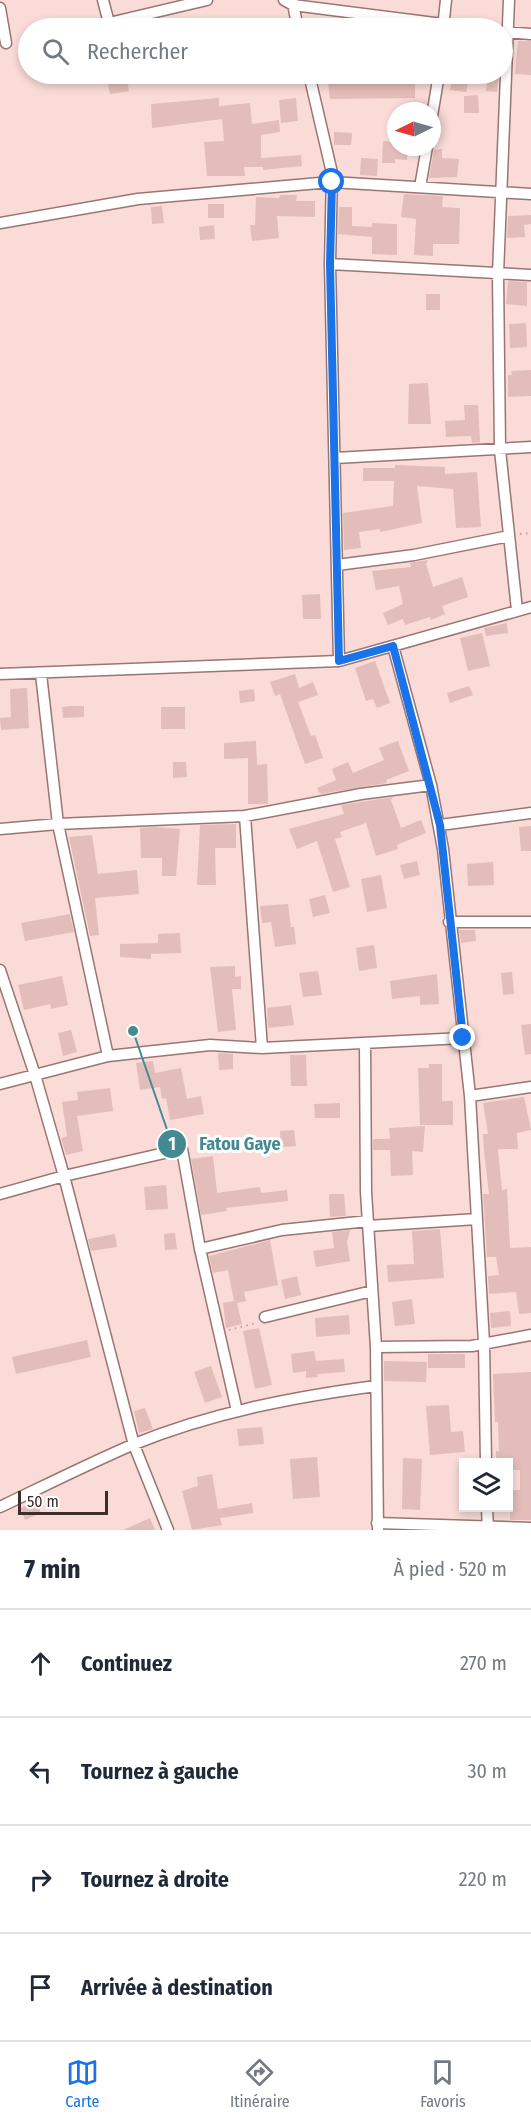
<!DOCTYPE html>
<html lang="fr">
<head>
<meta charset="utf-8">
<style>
	:root { --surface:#fff; --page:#f6f6f7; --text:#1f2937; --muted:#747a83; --line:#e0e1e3; --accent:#1a73e8 }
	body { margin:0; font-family:"Fira Sans Condensed",sans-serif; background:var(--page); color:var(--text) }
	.controls { position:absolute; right:18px; bottom:18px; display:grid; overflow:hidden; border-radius:0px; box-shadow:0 3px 9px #0003 }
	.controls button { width:54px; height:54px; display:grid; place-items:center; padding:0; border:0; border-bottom:2px solid var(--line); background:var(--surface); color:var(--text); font:30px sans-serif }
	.compass { position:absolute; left:387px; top:102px; width:54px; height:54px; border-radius:50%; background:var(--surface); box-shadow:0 3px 9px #0003; rotate:265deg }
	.scale { position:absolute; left:18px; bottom:15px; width:90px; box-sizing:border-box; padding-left:6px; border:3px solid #3d2e2c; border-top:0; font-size:16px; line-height:21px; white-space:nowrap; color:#3d2e2c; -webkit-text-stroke:4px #fff; paint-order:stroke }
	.stop { position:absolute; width:18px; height:18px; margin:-14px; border:4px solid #1a73e8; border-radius:50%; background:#fff }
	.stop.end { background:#1a73e8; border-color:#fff; box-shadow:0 2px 6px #0008 }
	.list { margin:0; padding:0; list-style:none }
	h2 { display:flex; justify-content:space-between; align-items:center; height:78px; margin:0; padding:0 24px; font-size:26px }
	h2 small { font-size:20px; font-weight:400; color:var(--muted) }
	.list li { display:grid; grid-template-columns:39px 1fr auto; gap:18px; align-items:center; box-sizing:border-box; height:108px; padding:0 24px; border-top:2px solid var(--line) }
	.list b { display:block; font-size:22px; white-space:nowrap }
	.list em { font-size:20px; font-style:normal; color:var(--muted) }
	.icon { flex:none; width:33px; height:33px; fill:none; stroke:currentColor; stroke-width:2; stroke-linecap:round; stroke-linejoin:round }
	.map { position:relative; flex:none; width:531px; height:1530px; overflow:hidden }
	.search { position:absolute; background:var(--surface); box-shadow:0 3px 9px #0003; left:18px; right:18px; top:18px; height:66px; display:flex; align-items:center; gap:15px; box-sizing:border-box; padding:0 21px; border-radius:33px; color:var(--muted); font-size:22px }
	.sheet { height:510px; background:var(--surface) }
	nav { display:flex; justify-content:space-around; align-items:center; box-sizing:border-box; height:84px; border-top:2px solid var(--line); background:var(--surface); font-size:16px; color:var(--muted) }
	nav a { display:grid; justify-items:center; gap:3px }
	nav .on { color:var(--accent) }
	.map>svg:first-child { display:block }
	.building { fill:#e3bdb9 }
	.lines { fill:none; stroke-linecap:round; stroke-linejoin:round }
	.street-casing { stroke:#997672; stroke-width:13 }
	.path { stroke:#bca39f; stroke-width:2; stroke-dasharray:1.5 4.5; stroke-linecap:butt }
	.street { stroke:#fff; stroke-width:10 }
	.route { stroke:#1a73e8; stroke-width:8 }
	.leader { fill:none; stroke:#448a93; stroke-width:2 }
	.callout-dot { fill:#448a93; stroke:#fff; stroke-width:2 }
	.mark-label { font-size:18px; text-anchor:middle; font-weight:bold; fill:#fff }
	.callout-label { font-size:18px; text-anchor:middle; font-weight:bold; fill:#448a93; stroke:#fff; stroke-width:6; stroke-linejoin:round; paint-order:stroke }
</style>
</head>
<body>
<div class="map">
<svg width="531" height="1530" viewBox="0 0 531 1530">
	<rect width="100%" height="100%" fill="#fadbd7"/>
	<path class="building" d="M518,41h13v34l-16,-1z
		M106,74h20l3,17 -19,3z
		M453,74h17l-4,18 -16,-2z
		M488,74h11l-2,18 -11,-1z
		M351,78l64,2v18l-85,1 -2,-16z
		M478,95l1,18h-15v-17z
		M219,98v8l31,-3 2,21 27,-4 1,12 -19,3v23l40,-3 1,11 -39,4v-3h-19l1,9h-38l-3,-34 20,-1 -2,-22 -70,9 -1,-24z
		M296,98l2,23 -17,2 -2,-23z
		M334,132l18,1 -1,12h-17z
		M383,141l13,1v5h12l-1,13 -12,-1v4h-13z
		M442,149v9l17,1 -2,18 -28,1 5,-28z
		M361,158l17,1 -1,17 -17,-1z
		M404,194l39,2 -1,11 18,1 -1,36h-26v12l-19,-1 2,-36 -15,-2z
		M280,195h17l-1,6h19v16l-38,-1 2,22 -27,3 -2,-16h5l1,-28 23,1z
		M208,204h16v14h-16z
		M162,206l2,17 -12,1 -1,-17z
		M339,207h13v19l20,1v-4l25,1v31l-25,-1v-17l-34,-3z
		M531,215v9l-7,1 1,12 -18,1 1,-22z
		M214,225l1,14 -15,1 -1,-13z
		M508,281l19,1v24l-21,-2z
		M426,294h14v16h-14z
		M526,323l1,24 -17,1 -1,-24z
		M531,370v26l-23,1v-22h4l-1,-4z
		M428,383l3,41h-23l1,-40z
		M464,405h14l2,37 -8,1 -1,-7 -25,1 -1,-16 20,-1z
		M395,465l50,2v7l32,-2 4,55 -25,1 -3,-39 -36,-3 5,37 -42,9v-3l-21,3 2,16 -17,2 -1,-37 50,-7 1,-25h-31v-13h32z
		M428,560l-2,4 7,23 29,-10 6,20 -26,9 3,8 -14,6 -1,-3 -25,8 -2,-6 -15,6 -5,-12 20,-9 -4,-18 -23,4 -4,-19 39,-4 -1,-4z
		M320,594l1,25h-18l-1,-24z
		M507,623l1,10 -22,3 -2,-8z
		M482,633l8,33 -22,5 -8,-33z
		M375,661l15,42 -13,5 -4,-9 -7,2 -11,-33z
		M295,674l4,14 14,-6 5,13 -20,7 13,34 4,-1 8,23 -18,6 -25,-70 -5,2 -5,-14z
		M469,686l4,9 -23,8 -3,-10z
		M27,688l2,40 -28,2 -1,-12 11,-1 -1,-28z
		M254,689l1,12 -15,2 -1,-12z
		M69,706h15v11l-21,1 -1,-11z
		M161,707h24v22h-24z
		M256,741l1,24 10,-1 1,40h-20v-46l-24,1v-16z
		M398,741l11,30 -23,9 1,3 -67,11 -3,-6 19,-8 -4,-11 16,-7 5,11 31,-13 -5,-12z
		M173,762h13l1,15 -14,1z
		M393,797l-2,3 10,28 20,-8 5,13 -29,12 1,4 -22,7 -10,-33 -26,9 2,5 -7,2 15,48 -17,5 -16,-51 -20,8 -8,-20 55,-15 -3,-9z
		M236,824v24h-21l1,37h-19l3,-60z
		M531,826v25h-10l-2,-24z
		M156,827l24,2 -4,47h-14v-18h-21l-1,-30z
		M92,835l6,39 39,-4 2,24 -44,4 4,37 -9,1 -21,-99z
		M417,861l3,14 -16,4 -4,-14z
		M493,862l1,23 -26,1 -1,-22z
		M381,875l6,33 -20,4 -6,-33z
		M325,895l5,18 -17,4 -4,-18z
		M288,904l3,23h3l2,17 -21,3 -4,-25 -9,1 -2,-17z
		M70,914l4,18 -49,9 -4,-18z
		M459,930h16l1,11 -15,2z
		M180,933l1,20 -30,1v5l-31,-2v-13l38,-1v-9z
		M374,945l3,23 -18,3 -3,-23z
		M235,966v11l6,-1v13h-9l4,41 -18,2 -8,-65z
		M318,971l4,24 -19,2 -4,-24z
		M512,972l2,22 -11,1 -2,-22z
		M437,974l2,30 -19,1v-9l-28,3 -2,-18z
		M62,976l6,29 -17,4 -1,-5 -26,6 -6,-25z
		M291,1005l3,20 -26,3 -1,-20z
		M531,1024v30l-6,1 -4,-30z
		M71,1030l6,22 -14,4 -5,-23z
		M218,1053l15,1v15l-14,1z
		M290,1055h16l1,31h-16z
		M153,1061l2,12 26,-5 6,31 14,-3 3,18 -34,6 -4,-22 -4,1 -2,-12 -20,3 -4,-27z
		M429,1064h13v37h11v24h-33l-2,-57h11z
		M110,1088l3,23 -36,5 6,35 -17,4 -5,-17 6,-2 -5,-34 16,-2 -1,-8z
		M524,1097l7,33 -14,3 1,16h-20l4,41 5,-1 3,59 21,-1v66l-12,1 -3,-22 -27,2 -1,-18 11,-1 -3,-18h-9l-4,-63h6l-5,-42 -1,-18h5l-5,-31z
		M340,1103v15h-25l-1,-14z
		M425,1126l-2,26 -11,-1 1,24 -22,1 -1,-26h-17v-11h17l-1,-11z
		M294,1130l2,16 -15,1 -1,-16z
		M213,1156l4,37 43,-6 1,6 26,-3 1,11 -62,7 1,3 -26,4 -10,-56z
		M166,1185l2,24 -22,1 -2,-23z
		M329,1194h15l2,22 -16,1z
		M440,1229l4,49 -56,4 -1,-17 27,-1 -2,-33z
		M350,1230l-3,12 3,19 -34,6 -3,-16 21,-3 -2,-16z
		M175,1233l2,16 -12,1 -1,-16z
		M115,1234l2,13 -26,4 -3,-12z
		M270,1240l8,45 -34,7 2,9 -9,2 5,21 -16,4 -3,-25 11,-2 -6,-31 -15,3 -4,-17z
		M297,1276l4,19 -16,4 -4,-19z
		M412,1299l3,25 -20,2 -3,-24z
		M510,1311l1,15 -20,2 -1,-15z
		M349,1315l1,19 -34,3 -1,-19z
		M259,1328l13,57 -17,4 -12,-58z
		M87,1340l4,17 -75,17 -4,-17z
		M314,1351l2,10 28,-2 1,13 -28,2 1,3 -12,1v-7l-13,2 -2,-19z
		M428,1354h37v14h-37z
		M384,1361l43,1 -1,20 -42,-1z
		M211,1366l11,31 -17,6 -11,-31z
		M531,1372v148h-21v-30h10v-20h-12v-8h-12v-11h3l-1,-29h-3l-2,-48z
		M449,1405l2,27 12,-1 2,21 -35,3 -4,-49z
		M145,1408l8,21 -14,4 -5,-22z
		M262,1427l2,17 -25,2 -2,-17z
		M317,1457l3,40 -27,2 -3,-40z
		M403,1458l19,1 -2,51 -18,-1z
		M212,1474l6,35 34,-6 1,10 -33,5 2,7 -30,5 -10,-39 16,-5 -1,-9z
		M36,1501l5,12 -16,7 -5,-12z
		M150,1518l5,12h-32z"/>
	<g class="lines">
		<g class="street-casing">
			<path id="street" d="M103,0l6,23 98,-23
				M284,0l9,5 181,23
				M292,0l6,28
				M509,0l-11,274 2,176 17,160
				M0,8l6,35
				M443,28l3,-28
				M503,32l28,2
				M309,74l23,99 -2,91 9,397
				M432,116l7,-42
				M420,187l7,-40
				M0,223l138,-24 193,-17 200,12
				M330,264l201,11
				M335,458l196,-11
				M337,565l77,-10 95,-19
				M393,646l38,139 12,64 27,247 14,247 2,119
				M0,674l339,-13 192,-54
				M41,674l17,150 50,232
				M245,816l17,232
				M440,825l91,-12
				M0,829l58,-5 187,-8 116,-22 70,-9
				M449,922h82
				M0,970l35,105 29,101 70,269 34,85
				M365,1043l1,149 10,155 2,183
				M0,1084l108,-28 102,-11 52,3 201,-10
				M470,1096l61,-9
				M0,1194l64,-18 118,-27 18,100 37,162
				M368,1226l109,-7
				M200,1249l82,-19 86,-9
				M265,1317l107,-26
				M376,1347l96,-1 59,-11
				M0,1507c44,-21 88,-43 132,-62 78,-32 161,-48 244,-59
				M487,1508l1,22
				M377,1523l154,5"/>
		</g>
		<path class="path" d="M520,534l11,-1
			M229,1330l27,-7"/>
		<use href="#street" class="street"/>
	</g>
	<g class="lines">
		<path class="route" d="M332,182l-2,82 9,397 54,-15 47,179 23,213"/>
	</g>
	<path class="leader" d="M133 1031L172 1144"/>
	<g class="callout-dot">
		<circle cx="133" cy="1031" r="6"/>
		<circle cx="172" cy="1144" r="15"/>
	</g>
	<g class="mark-label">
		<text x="172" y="1150">1</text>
	</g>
	<g class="callout-label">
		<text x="240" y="1150">Fatou Gaye</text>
	</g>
</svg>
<div class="controls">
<button><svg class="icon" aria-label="layers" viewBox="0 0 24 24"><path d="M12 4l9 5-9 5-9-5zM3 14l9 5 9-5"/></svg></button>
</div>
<svg class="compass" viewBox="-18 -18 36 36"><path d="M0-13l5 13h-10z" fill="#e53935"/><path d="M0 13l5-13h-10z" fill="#747a83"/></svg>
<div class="scale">50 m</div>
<div class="stop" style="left:332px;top:182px"></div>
<div class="stop end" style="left:463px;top:1038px"></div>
<div class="search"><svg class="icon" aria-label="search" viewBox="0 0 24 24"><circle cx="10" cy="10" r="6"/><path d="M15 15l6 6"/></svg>Rechercher</div>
</div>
<section class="sheet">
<h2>7 min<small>À pied · 520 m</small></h2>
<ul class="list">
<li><svg class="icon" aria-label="ahead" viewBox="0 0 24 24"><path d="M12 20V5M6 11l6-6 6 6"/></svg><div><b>Continuez</b></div><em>270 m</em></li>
<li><svg class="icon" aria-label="left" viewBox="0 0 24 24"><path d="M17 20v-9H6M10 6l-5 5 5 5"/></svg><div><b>Tournez à gauche</b></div><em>30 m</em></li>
<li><svg class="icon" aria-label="right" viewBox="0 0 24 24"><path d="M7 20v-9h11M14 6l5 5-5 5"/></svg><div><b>Tournez à droite</b></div><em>220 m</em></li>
<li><svg class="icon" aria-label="arrive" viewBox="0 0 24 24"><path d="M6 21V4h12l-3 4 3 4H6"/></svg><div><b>Arrivée à destination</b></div></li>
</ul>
</section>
<nav>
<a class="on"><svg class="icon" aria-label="map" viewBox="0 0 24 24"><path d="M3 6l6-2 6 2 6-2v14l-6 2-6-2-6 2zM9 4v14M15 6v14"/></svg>Carte</a>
<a><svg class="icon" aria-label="directions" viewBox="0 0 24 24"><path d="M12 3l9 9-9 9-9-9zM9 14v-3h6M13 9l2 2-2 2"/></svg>Itinéraire</a>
<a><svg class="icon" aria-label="saved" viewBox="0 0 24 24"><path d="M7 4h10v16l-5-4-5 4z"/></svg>Favoris</a>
</nav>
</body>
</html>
